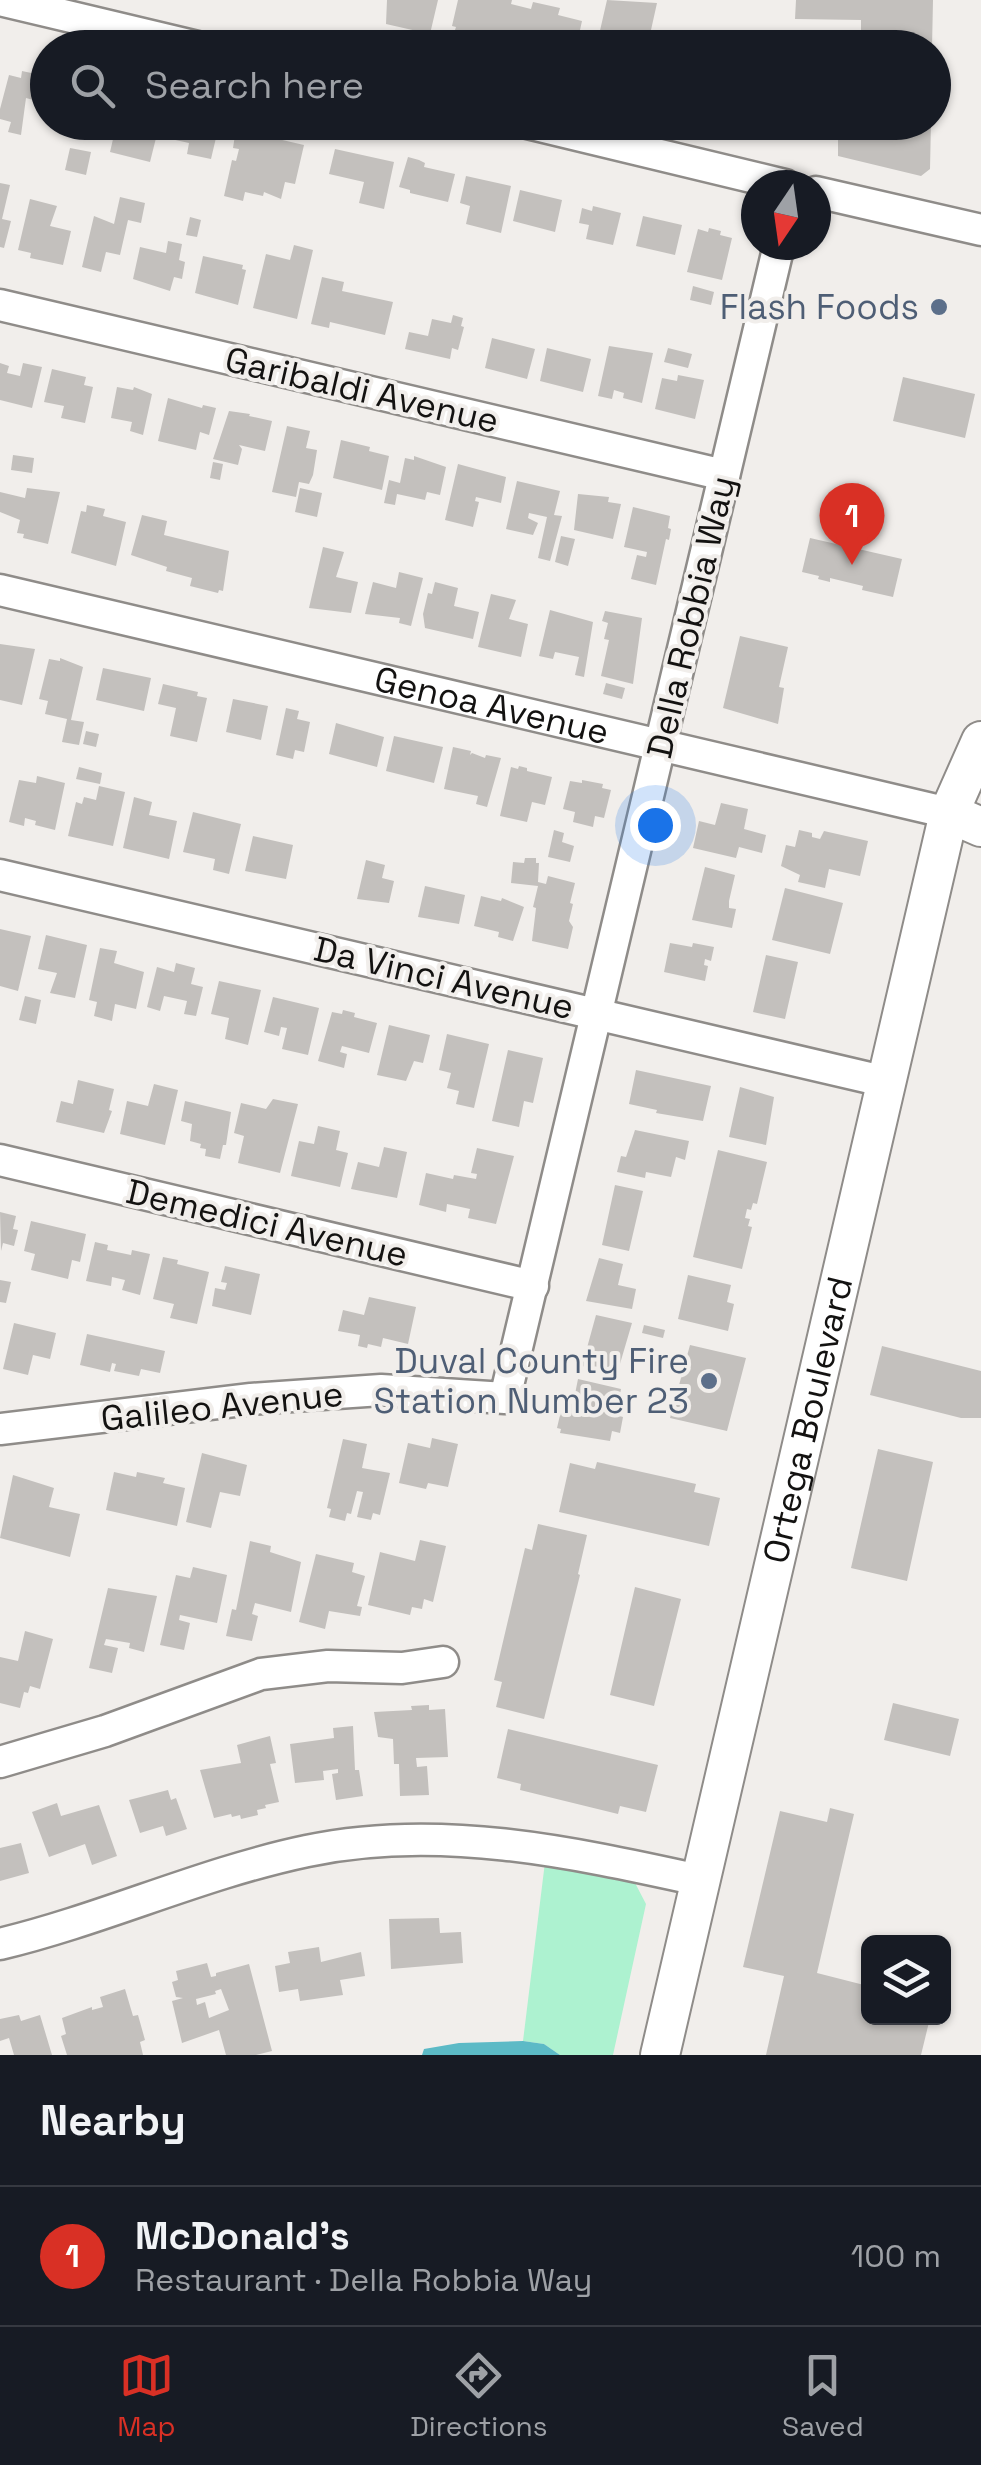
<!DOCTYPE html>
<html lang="en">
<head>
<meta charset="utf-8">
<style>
	:root { --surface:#171b24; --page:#20242c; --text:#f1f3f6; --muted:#9ea1a6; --line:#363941; --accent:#d93025 }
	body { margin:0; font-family:"Space Grotesk",sans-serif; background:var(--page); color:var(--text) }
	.controls { position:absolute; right:30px; bottom:30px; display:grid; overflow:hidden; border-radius:15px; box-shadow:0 2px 8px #0004 }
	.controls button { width:90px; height:90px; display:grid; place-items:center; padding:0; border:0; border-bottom:2px solid var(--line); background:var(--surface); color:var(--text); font:50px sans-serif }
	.compass { position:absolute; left:741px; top:170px; width:90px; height:90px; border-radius:50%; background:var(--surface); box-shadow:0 2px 8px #0004; rotate:193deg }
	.you { position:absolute; left:655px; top:825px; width:35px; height:35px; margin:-25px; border:8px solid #fff; border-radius:50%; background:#1a73e8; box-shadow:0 0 0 15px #1a73e833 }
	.badge { display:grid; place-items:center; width:65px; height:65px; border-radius:50%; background:var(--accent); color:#fff; font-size:32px; font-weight:700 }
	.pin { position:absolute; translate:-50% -82px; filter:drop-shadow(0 2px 5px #0008) }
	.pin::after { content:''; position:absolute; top:52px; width:35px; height:30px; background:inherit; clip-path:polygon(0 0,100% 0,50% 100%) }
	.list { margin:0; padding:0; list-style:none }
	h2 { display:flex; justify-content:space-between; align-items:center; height:130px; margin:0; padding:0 40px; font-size:42px }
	h2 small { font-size:32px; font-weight:400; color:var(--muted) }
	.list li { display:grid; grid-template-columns:65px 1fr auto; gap:30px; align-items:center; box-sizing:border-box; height:140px; padding:0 40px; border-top:2px solid var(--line) }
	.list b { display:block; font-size:38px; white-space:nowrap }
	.list p { margin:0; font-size:32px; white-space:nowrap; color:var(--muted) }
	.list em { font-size:32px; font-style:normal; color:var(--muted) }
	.icon { flex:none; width:55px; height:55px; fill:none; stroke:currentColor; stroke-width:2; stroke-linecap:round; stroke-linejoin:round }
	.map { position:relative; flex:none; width:981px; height:2055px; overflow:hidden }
	.search { position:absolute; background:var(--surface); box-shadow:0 2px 8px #0004; left:30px; right:30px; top:30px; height:110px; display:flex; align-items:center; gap:25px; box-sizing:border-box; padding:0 35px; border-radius:55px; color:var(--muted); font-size:38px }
	.sheet { height:270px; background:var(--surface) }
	nav { display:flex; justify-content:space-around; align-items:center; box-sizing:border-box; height:140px; border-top:2px solid var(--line); background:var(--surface); font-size:28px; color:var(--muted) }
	nav a { display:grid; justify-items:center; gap:5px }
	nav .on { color:var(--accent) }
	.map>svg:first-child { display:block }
	.green { fill:#adf2d0 }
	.water { fill:#5cbac6 }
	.building { fill:#c3c0bd; fill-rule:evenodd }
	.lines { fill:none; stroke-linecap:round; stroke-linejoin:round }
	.minor-casing { stroke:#8f8c89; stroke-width:35 }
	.major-casing { stroke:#8f8c89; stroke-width:42 }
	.minor { stroke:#fff; stroke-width:30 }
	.major { stroke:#fff; stroke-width:38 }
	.service-dot { fill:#5c6f8a; stroke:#f1eeeb; stroke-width:4 }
	.labels { text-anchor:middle; stroke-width:8; stroke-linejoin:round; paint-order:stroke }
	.service-label { font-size:35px; fill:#4e5e75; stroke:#f1eeeb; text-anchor:end }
	.street-label { font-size:35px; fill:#131211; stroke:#f1eeeb }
</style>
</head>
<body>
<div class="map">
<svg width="981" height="2055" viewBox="0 0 981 2055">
	<rect width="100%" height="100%" fill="#f1eeeb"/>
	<path class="green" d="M545,1862l89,19 12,23 -33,151h-53l-16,-11 -21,-3z"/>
	<path class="water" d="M523,2041l21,3 16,11h-138l2,-6 35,-6z"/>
	<path class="building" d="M387,0h51l-8,34 -44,-10z
		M458,0h54l-1,4 20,5 2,-7 27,6 -2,7 24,6 -6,27h-65l-57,-15 2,-6 -4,-1z
		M607,0l50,3 -10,45h-51z
		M796,0h137l-1,48h-71v-28l-66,-1z
		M22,71l14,3 -2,7 11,3 -4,18 -15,-4 -5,37 -13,-3 3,-10 -11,-3v-10l9,-34 12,3z
		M117,122h43l-10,40 -40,-10z
		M174,122l45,3 -8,34 -24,-5 2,-11 -18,-4z
		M237,122l43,9 -2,8 26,6 -9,39 -10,-2 -4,17 -17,-7 -1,4 -18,-4 -2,9 -19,-5 8,-36 4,1 3,-12 -6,-1z
		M838,122h93l-1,47 -9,7 -83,-20z
		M70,148l21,4 -5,23 -21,-5z
		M335,149l59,13 -10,47 -25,-6 5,-21 -35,-8z
		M408,157l11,3 6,3 -1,4 31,7 -7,28 -38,-9v-3l-11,-3z
		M466,176l45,10 -10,47 -35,-9 4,-18 -10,-3z
		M0,183l10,2 -8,34 9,2 -7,27 -4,-1z
		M520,190l42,10 -7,32 -42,-11z
		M120,197l25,6 -4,20 -13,-3 -8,35 -14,-3 -5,20 -19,-5 12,-51 20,8z
		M30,199l27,7 -7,20 21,5 -8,34 -33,-7 1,-5 -13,-3z
		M593,206l28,7 -8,32 -27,-6 3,-14 -10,-2 3,-15 10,3z
		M643,216l39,9 -7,30 -39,-9z
		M190,217l11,3 -4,17 -11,-2z
		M709,228l12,3 -1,4 12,3 -10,42 -35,-8 11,-43 10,3z
		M168,241l14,3 -3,16 6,2 -3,17 -8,-2 -4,14 -37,-12 7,-32 26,6z
		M294,245l19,5 -16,69 -44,-11 13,-54 24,6z
		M203,256l40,9 -1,4 4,1 -8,35 -43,-12z
		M322,277l22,5 -2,9 51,11 -8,33 -55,-13 -1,6 -18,-4z
		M693,286l21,6 -3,13 -21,-5z
		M453,315l10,3 -2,8 3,1 -6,23 -6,-2 -2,11 -45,-10 4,-17 19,4 4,-17 19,4z
		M492,338l43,11 -8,30 -42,-11z
		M609,346l44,7 -11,50 -19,-5 1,-5 -10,-3 -2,9 -14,-3z
		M547,348l44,11 -8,33 -43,-11z
		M668,348l24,6 -4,14 -24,-6z
		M0,363l9,3 -2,7 13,3 3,-13 19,4 -10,41 -32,-8z
		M52,369l34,8 -2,8 9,2 -8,36 -24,-5 3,-12 -20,-4z
		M678,375l26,5 -9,39 -40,-10 7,-31 15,3z
		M903,377l72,17 -10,44 -72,-17z
		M117,387l16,3 1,-3 18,7 -9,41 -13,-4 2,-9 -21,-4z
		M168,398l34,10 1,-3 13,3 -7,27 -9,-3 -4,18 -38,-9z
		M229,411l21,3 -1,2 23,5 -7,30 -26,-6 3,4 -4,16 -25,-6z
		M287,426l23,5 -4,17 11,2 -4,25 -4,9 -10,-2 -3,15 -24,-5z
		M341,440l29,7 -1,4 20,5 -7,34 -49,-12z
		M13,455l21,3 -2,15 -21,-3z
		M414,456l32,11 -6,28 -13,-3 -2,8 -28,-6 -2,11 -11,-2 5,-23 11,3 5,-25 9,2z
		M213,462l10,2 -3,16 -10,-2z
		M458,464l48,13 -5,26 -25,-6 -1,4 4,1 -6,25 -28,-7z
		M517,481l43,10 -6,24 8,1 -12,45 -12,-3 9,-41 -18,-4 -1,5 10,5 -5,12 -27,-6z
		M27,488l33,4 -12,52 -25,-6 1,-4 -7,-1 3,-13 -20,-8v-20l25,6z
		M300,488l22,5 -5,24 -22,-5z
		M578,494l31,3 -1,5 13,2 -8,35 -39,-9z
		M87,505l18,4 -2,7 23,6 -10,44 -45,-13 10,-42 5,1z
		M633,507l37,9 -2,12 3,1 -2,11 -3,-1 -10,46 -25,-6 6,-24 9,2 1,-5 -23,-5z
		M142,515l25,6 -3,14 65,16 -6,40 -4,-1 -1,3 -28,-7 2,-8 -26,-7 1,-4 -36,-12z
		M561,536l14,3 -7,27 -13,-4z
		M810,538l92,21 -9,38 -31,-7 1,-4 -33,-8v4l-12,-3 1,-3 -17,-4z
		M323,547l21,5 -8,25 22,5 -7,31 -42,-5z
		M399,572l24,6 -12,48 -12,-3 1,-5 -35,-4 8,-32 23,6z
		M435,582l23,6 -4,18 25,6 -6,27 -48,-11 -2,-14 5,-21 4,1z
		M491,594l25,6 -7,19 19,5 -7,33 -43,-10z
		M550,610l43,12 -9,55 -9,-2 4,-18 -24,-5 -2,7 -14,-3z
		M605,611l37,7 -9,66 -32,-8 8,-36 -5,-1 4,-16 -6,-2z
		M740,636l48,11 -9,40 5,1 -6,36 -55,-16z
		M0,644l35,5 -13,56 -22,-5z
		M60,658l23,9 -12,53 13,2 -5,23 -17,-3 5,-23 -22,-5 3,-13 -9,-2 10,-40 11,2z
		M103,668l48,10 -7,33 -48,-11z
		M606,683l19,5 -3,11 -19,-5z
		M163,684l35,8 -1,4 10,2 -10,44 -27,-6 6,-28 -18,-4z
		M233,699l35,7 -7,34 -35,-8z
		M286,708l13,3 -2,8 13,3 -6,30 -9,-2 -2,9 -17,-4z
		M336,723l48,14 -7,30 -48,-13z
		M86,731l13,3 -3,13 -13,-3z
		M394,736l49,11 -9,36 -48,-12z
		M453,747l18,4 -1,4 2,-2 13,5 1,-3 15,3 -14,49 -11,-3 2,-8 -34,-7z
		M519,766l8,2v3l25,6 -7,28 -13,-3 -5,20 -27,-6 11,-49 7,2z
		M79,767l23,6 -2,11 -24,-5z
		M37,776l28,7 -10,47 -20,-5 1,-4 -11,-3 -1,8 -15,-4 10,-42 17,3z
		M582,780l21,4 -1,4 9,2 -7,28 -9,-2 -2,11 -20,-5 2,-10 -12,-3 7,-28 12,2z
		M99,786l26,6 -12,54 -45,-10 8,-34 6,2 2,-7 12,3z
		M134,797l18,5 -3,13 28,6 -8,38 -46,-11z
		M721,803l27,6 -4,20 22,6 -4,18 -23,-6 -3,11 -43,-10 6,-27 16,4z
		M193,812l48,12 -12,50 -16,-4 2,-11 -32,-7z
		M554,830l10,3 -2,9 12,4 -4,16 -22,-5z
		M799,830l13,3v4l8,2 4,-8 44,10 -8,35 -31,-7 -4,19 -27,-6 2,-7 -19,-9 5,-21 9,2z
		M253,836l40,9 -7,34 -41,-8z
		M525,858h11v5h3l-1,19 8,2 2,-8 27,7 -5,20 3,1 -4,17 4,6 -5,22 -36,-8 4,-33 -3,-1 5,-21 -27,-3 2,-21 11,1z
		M366,860l19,5 -3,13 12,3 -5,22 -32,-4z
		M705,867l30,8 -6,26v7l7,1 -4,19 -40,-8z
		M425,886l40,9 -6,29 -41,-7z
		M785,888l58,15 -13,51 -58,-14z
		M481,896l20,5 1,-3 22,9 -11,34 -15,-4 1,-5 -25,-6z
		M0,929l31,7 -13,55 -18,-5z
		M46,935l41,10 -12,53 -25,-5 7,-20 -19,-4z
		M670,943l22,4 1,-4 21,4 -3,14 -6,-2 -1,6 4,1 -3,15 -41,-9z
		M100,948l17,3 -3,12 30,9 -8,37 -21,-5 -3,17 -18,-5 3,-14 -8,-2z
		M766,955l32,7 -13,57 -32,-7z
		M176,963l19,5 -4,16 12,3 -7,29 -12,-2 3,-13 -23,-5 -4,15 -13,-4 10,-40 17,5z
		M219,981l42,9 -13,55 -23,-6 4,-21 -18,-4z
		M25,996l16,4 -5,24 -17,-4z
		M273,997l46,11 -11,47 -26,-6 5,-21 -6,-1 -2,9 -15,-4z
		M343,1010l12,3 -1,4 23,6 -8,30 -27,-7 -2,6 7,2 -3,14 -26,-7 14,-49 10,2z
		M389,1025l41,10 -7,28 -9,-2 -8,20 -29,-6z
		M447,1034l42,10 -15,64 -18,-4 3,-13 -12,-3 4,-15 -12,-3z
		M508,1050l35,8 -10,45 -9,-2 -5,26 -27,-6z
		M636,1070l75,16 -8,35 -47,-8 1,-3 -28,-6z
		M78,1080l36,9 -5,21 3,1 -8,22 -48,-11 5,-21 12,3z
		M154,1084l24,6 -13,55 -45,-11 7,-33 21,5z
		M740,1087l34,10 -8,48 -37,-8z
		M273,1099l25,5 -18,69 -42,-10 6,-27 -10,-3 7,-30 25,6z
		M185,1101l46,11 -5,33h-3l-3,14 -15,-3 1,-7 -6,-1 1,-4 -11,-3 2,-17 -11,-3z
		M318,1126l22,5 -4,19 12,3 -8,34 -49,-11 8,-35 15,3z
		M635,1130l54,11 -4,19 -9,-3 -5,20 -25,-5 -1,6 -28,-6 4,-16 5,1z
		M384,1147l23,5 -10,46 -46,-9 7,-27 21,5z
		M477,1148l37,8 -18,68 -28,-6 2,-9 -23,-5 -1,8 -27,-7 7,-32 27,6 1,-4 22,4 1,-5 -6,-1z
		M718,1150l49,12 -10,42 -4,-1 -2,7 -4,-1 -2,9 5,1 -2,7 4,1 -10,42 -49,-12z
		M615,1185l28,6 -14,60 -27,-6z
		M0,1212l16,4 -3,13 5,1 -4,16 -11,-3 -2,8z
		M31,1221l55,13 -6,28 -8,-2 -4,19 -37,-9 4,-16 -11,-3z
		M95,1242l13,3 -1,5 24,5 1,-5 18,4 -10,41 -18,-5 3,-10 -13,-3 -1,9 -25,-5z
		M163,1257l15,3 -1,4 32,8 -12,52 -27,-6 4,-14 -21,-5z
		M599,1258l24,6 -5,21 18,4 -4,20 -46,-8z
		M225,1266l35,8 -9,41 -39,-9 3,-18 10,2 2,-7 -6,-1z
		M688,1275l43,10 -4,17 7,2 -6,27 -50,-12z
		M0,1280l11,2 -5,21 -6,-1z
		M369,1297l47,10 -8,37 -25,-6 -2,9 -13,-3 -1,4 -9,-2 2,-11 -22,-4 5,-21 21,5z
		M596,1315l36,8 -15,51 -35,-8z
		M14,1323l42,10 -6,26 -17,-4 -5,20 -25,-6z
		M644,1325l21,5 -2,8 -21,-5z
		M87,1334l78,17 -5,22 -19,-4 -2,7 -25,-5 2,-7 -4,-1 -2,9 -30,-7z
		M690,1345l56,13 -19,73 -57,-13z
		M882,1346l99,25v47h-20l-91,-23z
		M578,1379l43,10 -5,26 7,2 -3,16 -8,-2 -2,10 -50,-8 1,-4 -4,-1 6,-26 10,2z
		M432,1438l26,6 -10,43 -20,-4 -2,6 -27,-6 9,-40 22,5z
		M343,1439l24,5 -5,24 28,5 -10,42 -7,-2 -2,7 -14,-3 6,-25 -6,-1 -6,23 -4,-1 -2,8 -16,-4 2,-8 -4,-1z
		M878,1449l55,13 -26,119 -56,-13z
		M202,1453l45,12 -7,31 -20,-4 -9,36 -25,-6z
		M597,1462l99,22 -2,8 26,6 -11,48 -150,-34 11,-49 25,6z
		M114,1472l22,5 1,-5 28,6 -2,5 22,5 -8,38 -71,-16z
		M13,1475l41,13 -5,19 31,7 -10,43 -70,-19z
		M538,1524l49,11 -9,39 2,1 -36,144 -48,-12 6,-25 -8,-2 31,-132 7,2z
		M420,1540l26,6 -13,56 -9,-3 -2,10 -10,-2 -2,8 -42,-10 12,-53 35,9z
		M250,1541l21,5 -1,6 31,10 -10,50 -36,-9 -3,11 6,2 -6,25 -26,-5 6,-27 4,1z
		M316,1554l38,9 -2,9 13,4 -8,30 5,1 -2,9 -31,-5 -4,18 -26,-7z
		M193,1567l34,8 -10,48 -37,-8 -1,5 11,3 -6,27 -24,-5 16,-70 14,3z
		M635,1587l46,12 -27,107 -44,-11z
		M108,1588l49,8 -13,56 -15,-4 1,-5 -24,-4 -2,6 14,3 -6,25 -23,-5z
		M25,1631l28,8 -13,50 -10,-3 -2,7 -4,-1 -4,16 -20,-5v-46l18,4z
		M893,1703l66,16 -9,37 -66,-16z
		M429,1705v5l16,-1 3,48 -32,1 1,9 10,-1 2,29 -29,1 -1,-32h-5l-1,-25 -15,-2 -4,-25 38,-2 -1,-4z
		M353,1726l2,44h4l4,26 -27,4 -4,-26 6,-1v-4l-15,2 1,9 -29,3 -5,-39 44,-6 -1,-10z
		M508,1729l150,36 -12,47 -26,-6 -2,8 -98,-24 1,-6 -24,-6z
		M270,1736l6,27 -6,1 9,38 -14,3 1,3 -9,2 1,5 -17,4 -1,-4 -8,2 -1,-3 -17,4 -14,-48 41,-7 -4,-18z
		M168,1790l3,10 5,-2 11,31 -21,7 -3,-10 -23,7 -11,-33z
		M57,1803l4,13 38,-11 18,51 -25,9 -7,-21 -36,13 -17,-45z
		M830,1808l24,6 -37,159 51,13v32h62l-9,37h-155l18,-79 -41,-9 37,-156 47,11z
		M21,1843l8,30 -29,8v-33z
		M439,1918l1,15 21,-1 2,31 -72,6 -2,-50z
		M319,1947l2,15 40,-10 4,24 -25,4 3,15 -43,6 -2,-12 -19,3 -4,-26 15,-3 -2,-11z
		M207,1963l4,14 5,-1v-3l33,-9 23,87 -16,4h-30l-7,-25 -37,13 -10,-42 11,-3 -7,-1 -4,-15 6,-2 -2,-9zM221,1989l8,21 -20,8 -4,-16 -8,3 -1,-6 20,-5 -1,-3z
		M125,1989l8,27 5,-1 7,25 -5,2 3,13h-76l-6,-19 5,-2 -4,-16 30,-11v3l11,-3 -3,-10z
		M19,2015l2,6 19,-6 12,40h-38l-5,-17 -9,3v-22z"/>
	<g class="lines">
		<g class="minor-casing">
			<g id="minor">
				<path d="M0,0l202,48"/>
				<path d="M523,122l262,63"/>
				<path d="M816,192l165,38"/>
				<path d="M0,305l724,170"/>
				<path id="s1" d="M0,590l949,223"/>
				<path d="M0,875l887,207"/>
				<path d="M0,1160l533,126"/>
				<path d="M0,1429l251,-30 130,-9 124,8 274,-1153"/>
				<path d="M0,1762l105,-31 156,-57 67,-8 74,2 41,-6"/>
				<path d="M0,1944c104,-25 202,-71 307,-93 131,-28 264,1 392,29"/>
			</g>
		</g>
		<g class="major-casing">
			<g id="major">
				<path d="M949,813l32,14"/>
				<path id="s2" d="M660,2055l289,-1242 32,-72"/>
			</g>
		</g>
		<use href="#minor" class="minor"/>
		<use href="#major" class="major"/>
	</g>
	<g class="service-dot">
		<circle cx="939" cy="307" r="10"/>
		<circle cx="709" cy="1381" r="10"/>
	</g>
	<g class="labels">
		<g class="service-label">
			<text x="919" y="319">Flash Foods</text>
			<text x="689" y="1373">Duval County Fire<tspan x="689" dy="40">Station Number 23</tspan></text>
		</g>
		<g class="street-label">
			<text transform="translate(362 390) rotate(13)" y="12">Garibaldi Avenue</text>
			<text transform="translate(691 617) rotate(-77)" y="12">Della Robbia Way</text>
			<text dy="12" stroke="none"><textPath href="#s1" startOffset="505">Genoa Avenue</textPath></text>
			<text transform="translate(444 978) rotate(13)" y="12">Da Vinci Avenue</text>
			<text transform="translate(267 1223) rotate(13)" y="12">Demedici Avenue</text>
			<text transform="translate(222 1406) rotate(-6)" y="12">Galileo Avenue</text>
			<text dy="12" stroke="none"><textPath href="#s2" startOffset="652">Ortega Boulevard</textPath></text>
		</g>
	</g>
</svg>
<div class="controls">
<button><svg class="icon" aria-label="layers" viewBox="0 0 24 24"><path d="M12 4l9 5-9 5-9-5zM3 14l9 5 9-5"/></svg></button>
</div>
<svg class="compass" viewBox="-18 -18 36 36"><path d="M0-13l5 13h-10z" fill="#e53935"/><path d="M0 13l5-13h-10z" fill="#9ea1a6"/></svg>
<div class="you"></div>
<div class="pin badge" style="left:852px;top:565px">1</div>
<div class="search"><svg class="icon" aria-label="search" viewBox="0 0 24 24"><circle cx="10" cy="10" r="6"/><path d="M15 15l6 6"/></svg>Search here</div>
</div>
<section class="sheet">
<h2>Nearby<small></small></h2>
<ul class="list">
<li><span class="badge">1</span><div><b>McDonald's</b><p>Restaurant · Della Robbia Way</p></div><em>100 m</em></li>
</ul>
</section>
<nav>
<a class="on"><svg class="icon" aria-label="map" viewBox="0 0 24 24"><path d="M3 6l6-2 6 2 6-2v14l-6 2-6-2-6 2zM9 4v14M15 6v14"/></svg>Map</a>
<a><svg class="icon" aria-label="directions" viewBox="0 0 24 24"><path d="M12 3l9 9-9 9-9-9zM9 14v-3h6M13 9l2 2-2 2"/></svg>Directions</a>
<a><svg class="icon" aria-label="saved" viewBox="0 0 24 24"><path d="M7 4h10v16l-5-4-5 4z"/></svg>Saved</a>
</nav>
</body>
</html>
